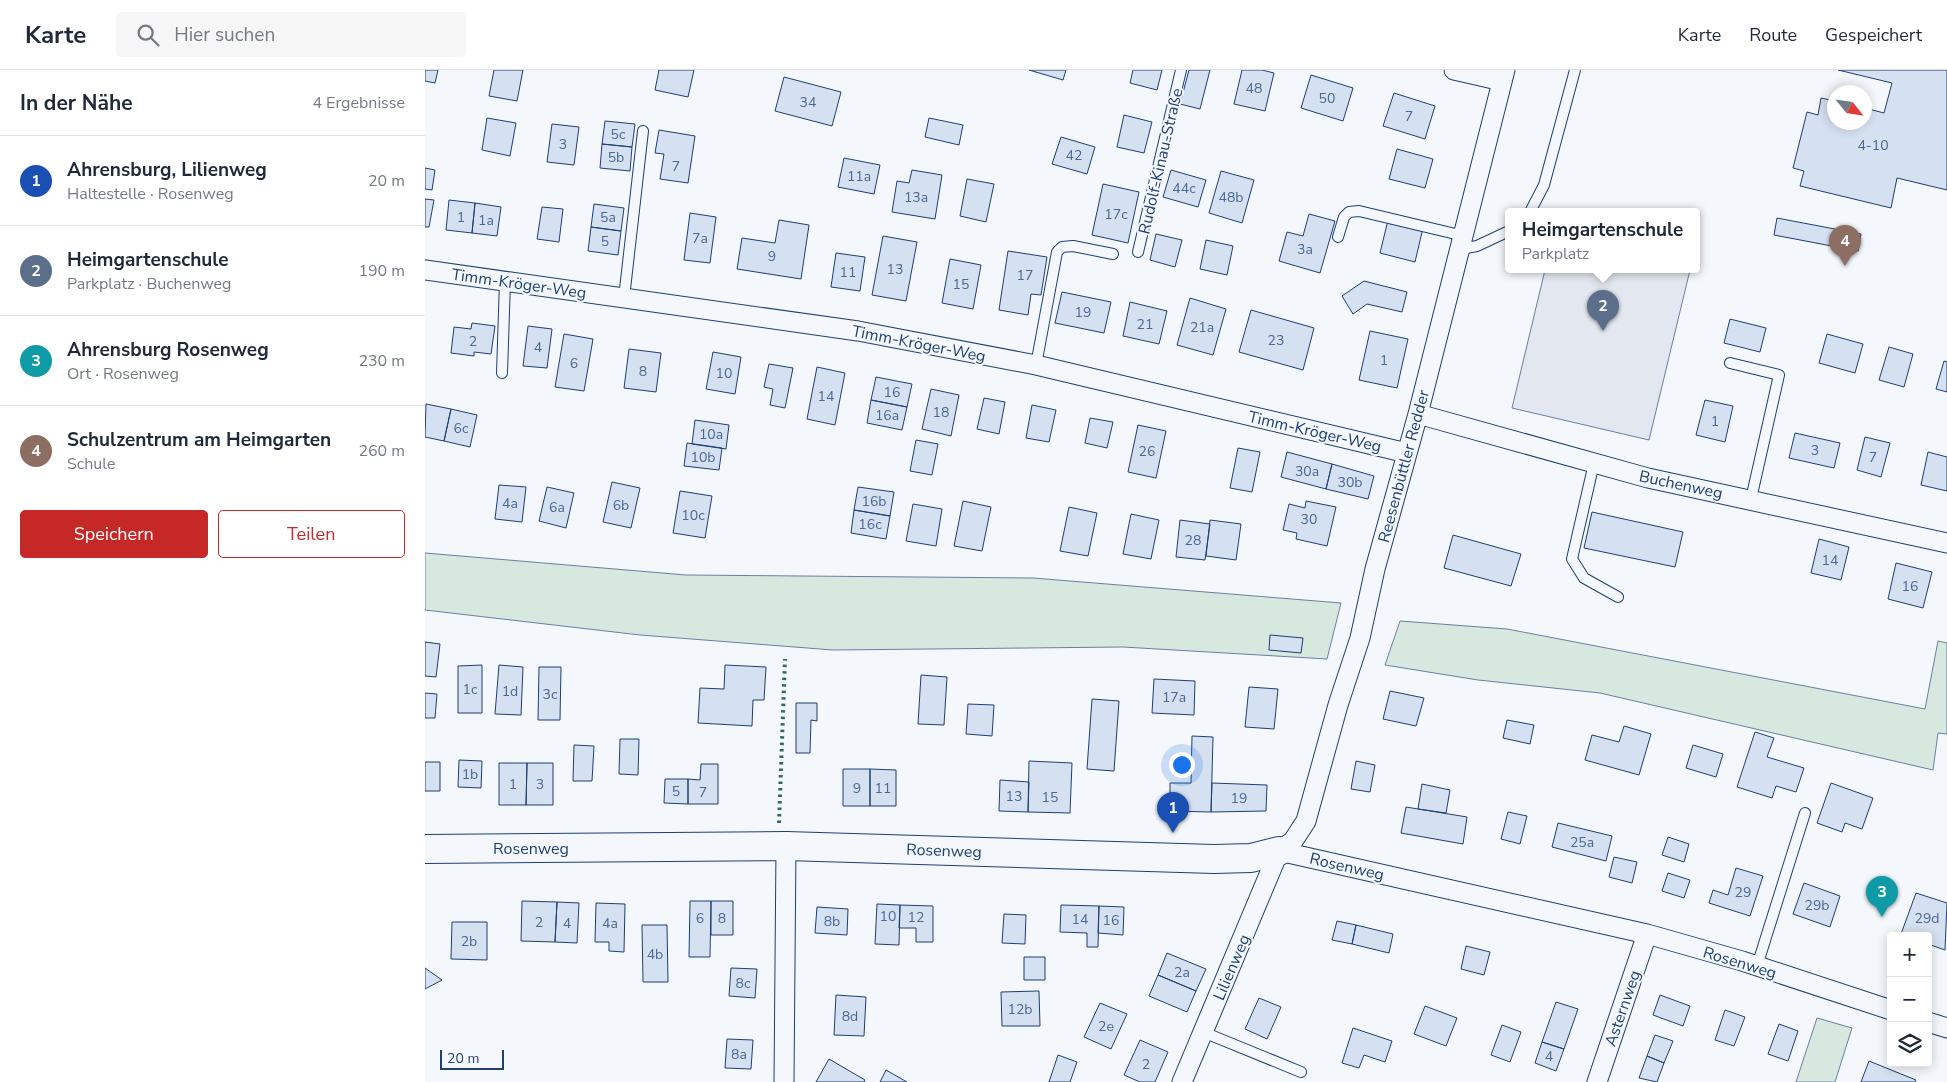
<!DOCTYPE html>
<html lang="de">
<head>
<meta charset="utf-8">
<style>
	:root { --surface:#fff; --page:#f6f6f7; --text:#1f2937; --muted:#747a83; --line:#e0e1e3; --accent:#c62828 }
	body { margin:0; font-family:"Nunito Sans",sans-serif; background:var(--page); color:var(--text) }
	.controls { position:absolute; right:15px; bottom:15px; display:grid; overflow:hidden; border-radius:5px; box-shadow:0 2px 12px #0003 }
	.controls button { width:45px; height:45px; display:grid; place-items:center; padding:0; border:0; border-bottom:1px solid var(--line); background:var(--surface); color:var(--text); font:25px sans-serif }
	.compass { position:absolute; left:1402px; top:15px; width:45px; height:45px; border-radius:50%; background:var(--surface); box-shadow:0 2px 12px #0003; rotate:120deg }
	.scale { position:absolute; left:15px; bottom:12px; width:64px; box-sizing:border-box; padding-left:5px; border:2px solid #1d3f73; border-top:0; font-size:14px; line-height:18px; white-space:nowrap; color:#1d3f73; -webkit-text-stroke:4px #f4f7fb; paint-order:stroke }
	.you { position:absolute; left:756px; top:694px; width:18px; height:18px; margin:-12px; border:4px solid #fff; border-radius:50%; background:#1a73e8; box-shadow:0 0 0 8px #1a73e833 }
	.badge { display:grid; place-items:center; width:32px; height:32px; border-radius:50%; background:var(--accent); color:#fff; font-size:16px; font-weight:700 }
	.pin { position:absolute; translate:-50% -41px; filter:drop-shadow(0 1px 2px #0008) }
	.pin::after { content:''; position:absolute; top:26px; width:18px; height:15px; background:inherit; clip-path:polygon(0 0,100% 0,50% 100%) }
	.popup { position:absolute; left:1080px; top:138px; width:195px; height:65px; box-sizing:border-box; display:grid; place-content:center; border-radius:5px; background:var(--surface); filter:drop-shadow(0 1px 4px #0005); font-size:16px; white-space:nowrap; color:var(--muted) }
	.popup b { font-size:19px; color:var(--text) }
	.popup::after { content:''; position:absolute; left:50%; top:100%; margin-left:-10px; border:10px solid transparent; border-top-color:var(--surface) }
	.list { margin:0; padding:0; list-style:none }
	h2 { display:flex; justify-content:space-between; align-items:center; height:65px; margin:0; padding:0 20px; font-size:21px }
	h2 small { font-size:16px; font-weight:400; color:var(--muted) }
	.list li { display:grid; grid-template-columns:32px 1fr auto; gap:15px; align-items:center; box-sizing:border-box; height:90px; padding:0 20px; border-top:1px solid var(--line) }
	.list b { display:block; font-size:19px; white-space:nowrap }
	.list p { margin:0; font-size:16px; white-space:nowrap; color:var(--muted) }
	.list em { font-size:16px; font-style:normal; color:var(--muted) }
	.actions { display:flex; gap:10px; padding:15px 20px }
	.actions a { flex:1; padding:11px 0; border:1px solid var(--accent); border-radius:5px; text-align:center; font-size:18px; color:var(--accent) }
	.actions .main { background:var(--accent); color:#fff }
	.icon { flex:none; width:28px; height:28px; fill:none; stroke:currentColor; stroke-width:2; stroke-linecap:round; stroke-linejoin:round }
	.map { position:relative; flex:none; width:1522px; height:1012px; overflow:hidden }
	header { display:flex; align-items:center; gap:30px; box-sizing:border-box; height:70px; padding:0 25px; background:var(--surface); border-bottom:1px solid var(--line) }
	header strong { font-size:24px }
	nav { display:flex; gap:28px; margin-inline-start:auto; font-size:18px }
	.search { width:350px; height:45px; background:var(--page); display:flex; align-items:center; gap:12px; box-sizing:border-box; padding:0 18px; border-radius:5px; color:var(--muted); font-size:19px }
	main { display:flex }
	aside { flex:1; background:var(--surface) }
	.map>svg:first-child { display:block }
	.green { fill:#d7e8df; stroke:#687fa3 }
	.parking { fill:#e3e8f0; stroke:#687fa3 }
	.building { fill:#d5e0f0; stroke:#1d3f73 }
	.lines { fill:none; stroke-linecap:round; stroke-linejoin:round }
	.lane-casing { stroke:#1d3f73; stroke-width:12 }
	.street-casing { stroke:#1d3f73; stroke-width:21 }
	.secondary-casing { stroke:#1d3f73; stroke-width:30 }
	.lane { stroke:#f4f7fb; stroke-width:10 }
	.street { stroke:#f4f7fb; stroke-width:19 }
	.secondary { stroke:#f4f7fb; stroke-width:28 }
	.hedge { stroke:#2c6c60; stroke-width:4; stroke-dasharray:2.5 4; stroke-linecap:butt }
	.labels { text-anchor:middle; stroke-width:4; stroke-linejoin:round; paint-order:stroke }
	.number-label { font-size:14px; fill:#4b6792 }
	.street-label { font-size:16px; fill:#1d3f73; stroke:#f4f7fb }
</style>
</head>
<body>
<header>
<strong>Karte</strong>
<div class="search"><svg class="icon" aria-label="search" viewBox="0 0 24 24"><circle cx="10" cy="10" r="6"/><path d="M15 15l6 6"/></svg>Hier suchen</div>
<nav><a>Karte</a><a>Route</a><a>Gespeichert</a></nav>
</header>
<main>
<aside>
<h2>In der Nähe<small>4 Ergebnisse</small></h2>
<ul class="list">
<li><span class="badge" style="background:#1a4fb4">1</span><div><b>Ahrensburg, Lilienweg</b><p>Haltestelle · Rosenweg</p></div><em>20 m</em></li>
<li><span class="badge" style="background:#5c6f8a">2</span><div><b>Heimgartenschule</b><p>Parkplatz · Buchenweg</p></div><em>190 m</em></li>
<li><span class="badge" style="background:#0f9aa8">3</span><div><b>Ahrensburg Rosenweg</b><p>Ort · Rosenweg</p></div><em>230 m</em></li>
<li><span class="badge" style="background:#8d6e63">4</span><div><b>Schulzentrum am Heimgarten</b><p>Schule</p></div><em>260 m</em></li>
</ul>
<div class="actions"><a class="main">Speichern</a><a>Teilen</a></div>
</aside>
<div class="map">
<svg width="1522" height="1012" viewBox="0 0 1522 1012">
	<rect width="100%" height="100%" fill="#f4f7fb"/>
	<path class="green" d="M0,483l261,22 347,3 308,25 -14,56 -204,-12 -290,3 -193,-15 -215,-25z
		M975,551l107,8 418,80 13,-68 9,2v91l-9,-1 -5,37 -333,-77 -122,-13 -93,-15z
		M1392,948l35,10 -17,54h-39z"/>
	<path class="parking" d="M1120,200h145l-41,170 -137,-32z"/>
	<path class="building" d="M0,0h13l-3,13 -10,-2z
		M69,0h29l-6,31 -28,-5z
		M234,0h35l-6,27 -33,-7z
		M604,0h37l-3,10z
		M708,0h29l-5,20 -27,-7z
		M764,0h21l-10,39 -20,-5z
		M817,0h20l12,3 -9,38 -31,-7z
		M1413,0h109v120l-50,-12 -6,30 -91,-22 4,-15 -11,-3 14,-56 11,3 3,-17 14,3v21h30v-14l19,5 8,-30z
		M886,5l42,13 -10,33 -42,-13z
		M359,7l57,15 -9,34 -57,-15z
		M969,23l41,13 -10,33 -42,-13z
		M699,45l28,7 -8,31 -27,-6z
		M62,48l29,5 -6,33 -28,-6z
		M504,48l34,7 -4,20 -34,-8z
		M180,51l30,3 -3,23 -30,-3z
		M127,54l27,3 -5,38 -27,-3z
		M234,60l36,6 -7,47 -28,-4 4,-25 -9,-1z
		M636,67l34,10 -8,27 -35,-10z
		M177,74l30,3 -2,24 -30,-3z
		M972,79l36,10 -8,29 -36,-9z
		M419,88l36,7 -6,29 -36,-7z
		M0,98l10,2 -3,20 -7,-1z
		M487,100l30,5 -7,44 -43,-7 5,-31 12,2z
		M746,100l35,10 -8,27 -35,-10z
		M796,101l33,9 -12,43 -33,-10z
		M542,109l27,5 -8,38 -26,-6z
		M678,114l36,8 -11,51 -36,-8z
		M0,129l9,1 -5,27h-4z
		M24,130l26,3 -3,30 -26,-3z
		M50,133l26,4 -4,29 -25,-3z
		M169,134l30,4 -3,23 -30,-4z
		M117,137l21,2 -4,33 -22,-3z
		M265,143l26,4 -6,46 -26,-3z
		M884,144l26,7 -15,52 -41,-12 8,-29 16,4z
		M1352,148l84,16 -3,17 -84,-16z
		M354,150l30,5 -8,54 -64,-10 5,-31 33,5z
		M963,150l35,8 -8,34 -35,-9z
		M166,157l30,4 -3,24 -30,-4z
		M731,164l26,6 -7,27 -25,-7z
		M458,166l34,6 -11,59 -34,-6z
		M781,170l27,6 -6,29 -27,-6z
		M583,181l39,6 -6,38 -10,-1 -3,21 -29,-5z
		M411,183l29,4 -5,34 -29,-4z
		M525,189l31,6 -8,44 -31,-6z
		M939,211l43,11 -5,20 -35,-8 -14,10 -11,-18z
		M637,222l49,10 -7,31 -49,-10z
		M765,228l36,11 -13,46 -36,-10z
		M705,232l37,9 -8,33 -36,-8z
		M826,240l63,18 -11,42 -64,-18z
		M1305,249l36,9 -6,24 -36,-9z
		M47,253l23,3 -4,28 -17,-2v4l-23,-3 3,-26 17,2z
		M103,256l24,3 -5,39 -24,-2z
		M945,261l38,8 -11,49 -38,-8z
		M139,264l29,5 -9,52 -29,-4z
		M1402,264l36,10 -8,29 -36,-10z
		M1464,277l24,7 -9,33 -25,-7z
		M204,279l32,4 -5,39 -32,-4z
		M288,282l28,5 -6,37 -29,-5z
		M1519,291l3,1v30l-11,-3z
		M344,294l24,4 -8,40 -15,-3 3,-16 -9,-2z
		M392,297l28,6 -10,52 -28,-6z
		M451,307l36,7 -5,23 -36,-7z
		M506,319l28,6 -8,41 -29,-7z
		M559,328l21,4 -6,32 -22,-5z
		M446,330l36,7 -5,23 -35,-7z
		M1280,330l28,6 -8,36 -29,-7z
		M1,334l25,5 -7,32 -19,-4z
		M607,335l24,5 -7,32 -23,-4z
		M26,339l26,6 -7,32 -26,-6z
		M665,348l23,4 -6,26 -22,-5z
		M270,350l34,5 -3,24 -34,-5z
		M713,355l28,6 -10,47 -28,-6z
		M1370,363l45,10 -6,25 -45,-10z
		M1440,367l25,6 -9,34 -24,-7z
		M491,370l22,4 -6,31 -22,-4z
		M262,373l35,5 -3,22 -35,-4z
		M813,378l22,4 -8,40 -22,-4z
		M862,382l45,12 -6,25 -45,-12z
		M1503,382l19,5v34l-26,-6z
		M907,394l42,12 -6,23 -42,-10z
		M187,412l28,6 -9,40 -28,-6z
		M74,415l27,2 -4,35 -27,-3z
		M122,417l27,6 -8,35 -27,-7z
		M433,417l36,5 -4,24 -36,-6z
		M255,421l32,5 -7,42 -32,-5z
		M538,431l28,6 -9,44 -28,-5z
		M881,431l30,6 -9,39 -31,-7 1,-6 -14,-3 6,-26 16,4z
		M488,434l29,5 -6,37 -30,-5z
		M644,437l28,6 -9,43 -28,-5z
		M429,440l36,6 -4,23 -35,-6z
		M1167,442l91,20 -8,35 -91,-19z
		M706,444l28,6 -8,39 -28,-5z
		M755,450l30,4 -5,36 -29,-3z
		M785,450l31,4 -5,36 -30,-4z
		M1028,465l68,19 -10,32 -67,-18z
		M1394,469l30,8 -8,33 -30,-7z
		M1471,493l36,9 -9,36 -35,-9z
		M845,565l33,3 -2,15 -32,-3z
		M0,572l15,2 -4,33 -11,-1z
		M57,595v48h-24v-47z
		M74,595l24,2 -2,48 -26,-1z
		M300,595l41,2 -2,33h-11l-1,26 -54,-3 2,-35 24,1z
		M114,597h22l-1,53h-22z
		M496,605l26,2 -3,48 -26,-1z
		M729,609l41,2 -1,34 -42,-2z
		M824,617l29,2 -4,40 -29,-2z
		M965,621l34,7 -8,28 -33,-7z
		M0,623l12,1 -2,24h-10z
		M667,629l27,2 -5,70 -27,-2z
		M371,633h21v18l-6,-1 -1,33h-14z
		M543,634l26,1 -2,31 -26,-2z
		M1082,650l27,5 -4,19 -27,-6z
		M1199,656l27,8 -12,41 -54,-15 7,-25 27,7z
		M1330,662l19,6 -7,19 37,11 -8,24 -20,-6 -4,12 -35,-11z
		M767,666l21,1 -2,75 -41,-1v-28h21z
		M195,669h19l-1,36 -19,-1z
		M149,675l20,1 -2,35h-19z
		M1268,675l30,9 -7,23 -30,-9z
		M34,690l23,1 -1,27 -23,-1z
		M604,691l43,2 -2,50 -42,-1z
		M931,691l19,4 -5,27 -19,-3z
		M0,692h15v29h-15z
		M74,693h28l-1,42h-27z
		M102,693h26v42h-27z
		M276,694h17v40h-30v-25l12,1z
		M418,699h27v37h-27z
		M445,699l26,1v36h-26z
		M240,709h23v25l-24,-1z
		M575,710l29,2 -1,30 -29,-1z
		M787,713l55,2 -1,26 -55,1z
		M1406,713l42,15 -11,31 -17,-6 -3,9 -25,-9z
		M997,714l28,6 -4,23 -28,-4z
		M981,737l61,10 -4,27 -62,-11z
		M1083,742l19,4 -7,28 -19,-5z
		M1133,753l54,13 -6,25 -54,-14z
		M1243,767l21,7 -5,18 -22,-7z
		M1189,787l23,5 -5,21 -23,-6z
		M1311,798l27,8 -13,40 -41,-13 4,-13 15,5z
		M1243,803l22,7 -6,18 -22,-7z
		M1379,813l36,13 -10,31 -37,-13z
		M1491,823l31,10 -2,47 -17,-6v-8l-27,-2z
		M97,831l35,1 -2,40 -34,-1z
		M265,831h21l-1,56h-21z
		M286,831h22v34h-22z
		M132,832l22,1 -2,40 -22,-1z
		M171,833l29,1 -1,48 -15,-1v-9h-14z
		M452,834l23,1 -1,40 -24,-1z
		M475,835l33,1v36h-17v-14h-17z
		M636,835l38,1 -1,41h-11v-14l-27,-1z
		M674,836l25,1 -1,28 -25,-2z
		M392,837l31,2 -1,26 -32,-2z
		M579,844l22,1 -1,29 -23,-1z
		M912,851l19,4 -4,19 -20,-4z
		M27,852h35v38l-36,-1z
		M217,855h25l1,57h-25z
		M931,855l37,9 -4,19 -37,-9z
		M1041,876l24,6 -6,23 -23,-6z
		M742,883l39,16 -10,22 -38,-16z
		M599,887h21v23h-21z
		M0,898l17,12 -17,9z
		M306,898l26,1 -2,29 -26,-2z
		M733,905l38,16 -9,21 -38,-16z
		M614,921l1,35h-38l-1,-34z
		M411,925l30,2 -2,39 -30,-1z
		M1235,925l30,11 -7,20 -30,-11z
		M834,928l22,9 -14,32 -22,-10z
		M1131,932l22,7 -14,40 -22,-7z
		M675,933l27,11 -16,35 -27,-12z
		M1000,936l32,12 -11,28 -32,-12z
		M1300,940l20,7 -11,29 -19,-6z
		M1354,954l19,7 -10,30 -20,-7z
		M1077,955l19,7 -11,30 -19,-7z
		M928,958l39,13 -7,21 -21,-7 -5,13 -17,-5z
		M1230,965l18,6 -9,22 -17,-7z
		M302,969l26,1 -2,29 -26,-1z
		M715,970l28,12 -13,30h-15l-16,-7z
		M1117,972l22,7 -8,22 -21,-8z
		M633,985l19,7 -7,20h-21z
		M1222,986l17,7 -7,19 -18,-4z
		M404,989l36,21 -1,2h-48z
		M1444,991l47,19 -1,2h-54z
		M461,1000l21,12h-27z"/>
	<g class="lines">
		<g class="lane-casing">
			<path id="lane" d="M1105,142l14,-27 31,-115
				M913,167l6,-20 5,-5 10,-1 105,25
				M1036,179l16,-3 32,-15
				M713,182l43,-182
				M199,228l19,-167
				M1305,293l49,12 -28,124
				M611,295l21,-113 5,-5 11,-1 40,8
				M77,303l3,-92
				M1169,393l-22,96 12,19 34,19
				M1332,896l48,-153
				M778,962l98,40"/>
		</g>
		<g class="street-casing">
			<path id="street" d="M1029,0l48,11
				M0,200l433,61 178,34 371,88
				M993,344l230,64 299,65
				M854,781l368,83 95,27 149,49
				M1503,952l19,6
				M359,1012l2,-236
				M757,1012l97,-231 14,-10 13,-20 32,-116 22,-67 15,-69 43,-155 87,-344
				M1172,1012l50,-148"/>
		</g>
		<g class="secondary-casing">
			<path id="secondary" d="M0,779l361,-3 428,13 37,-1 28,-7"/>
		</g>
		<use href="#lane" class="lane"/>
		<use href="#street" class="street"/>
		<use href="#secondary" class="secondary"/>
		<path class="hedge" d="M354,753l6,-164"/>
	</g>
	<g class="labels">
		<g class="number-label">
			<text x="829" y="23">48</text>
			<text x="902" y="33">50</text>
			<text x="383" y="37">34</text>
			<text x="984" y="51">7</text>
			<text x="193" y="69">5c</text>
			<text x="138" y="79">3</text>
			<text x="1448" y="80">4-10</text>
			<text x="649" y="90">42</text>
			<text x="191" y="92">5b</text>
			<text x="251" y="101">7</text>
			<text x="434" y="111">11a</text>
			<text x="759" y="123">44c</text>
			<text x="491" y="132">13a</text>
			<text x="806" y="132">48b</text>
			<text x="691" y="149">17c</text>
			<text x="36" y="152">1</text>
			<text x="183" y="152">5a</text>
			<text x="61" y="155">1a</text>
			<text x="275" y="173">7a</text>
			<text x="180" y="176">5</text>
			<text x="880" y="184">3a</text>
			<text x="347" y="191">9</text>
			<text x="470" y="204">13</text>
			<text x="423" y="207">11</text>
			<text x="600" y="210">17</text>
			<text x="536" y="219">15</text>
			<text x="658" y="247">19</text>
			<text x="720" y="259">21</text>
			<text x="777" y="262">21a</text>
			<text x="851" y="275">23</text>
			<text x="48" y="276">2</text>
			<text x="113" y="282">4</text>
			<text x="959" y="295">1</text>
			<text x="149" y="298">6</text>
			<text x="218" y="306">8</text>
			<text x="299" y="308">10</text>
			<text x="467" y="327">16</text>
			<text x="401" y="331">14</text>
			<text x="516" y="347">18</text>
			<text x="462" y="350">16a</text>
			<text x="1290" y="356">1</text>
			<text x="36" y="363">6c</text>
			<text x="286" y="369">10a</text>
			<text x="1390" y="385">3</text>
			<text x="722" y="386">26</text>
			<text x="278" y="392">10b</text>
			<text x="1448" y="392">7</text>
			<text x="882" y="406">30a</text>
			<text x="925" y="417">30b</text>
			<text x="449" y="436">16b</text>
			<text x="85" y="438">4a</text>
			<text x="196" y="440">6b</text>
			<text x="132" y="442">6a</text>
			<text x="268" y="450">10c</text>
			<text x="884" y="454">30</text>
			<text x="445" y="459">16c</text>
			<text x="768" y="475">28</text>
			<text x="1405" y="495">14</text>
			<text x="1485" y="521">16</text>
			<text x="45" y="624">1c</text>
			<text x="85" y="626">1d</text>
			<text x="125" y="629">3c</text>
			<text x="749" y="632">17a</text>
			<text x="45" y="709">1b</text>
			<text x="88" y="719">1</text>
			<text x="115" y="719">3</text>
			<text x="432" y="723">9</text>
			<text x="458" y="723">11</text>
			<text x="251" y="726">5</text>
			<text x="278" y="727">7</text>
			<text x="589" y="731">13</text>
			<text x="625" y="732">15</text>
			<text x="814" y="733">19</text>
			<text x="1157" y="777">25a</text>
			<text x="1318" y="827">29</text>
			<text x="1392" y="840">29b</text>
			<text x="463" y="851">10</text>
			<text x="491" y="852">12</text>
			<text x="275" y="853">6</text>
			<text x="297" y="853">8</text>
			<text x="1502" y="853">29d</text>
			<text x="655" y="854">14</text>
			<text x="686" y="855">16</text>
			<text x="407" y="856">8b</text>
			<text x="114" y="857">2</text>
			<text x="142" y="858">4</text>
			<text x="185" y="858">4a</text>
			<text x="44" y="876">2b</text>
			<text x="230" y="889">4b</text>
			<text x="757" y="907">2a</text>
			<text x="318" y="918">8c</text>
			<text x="595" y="944">12b</text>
			<text x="425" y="951">8d</text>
			<text x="681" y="961">2e</text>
			<text x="314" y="989">8a</text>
			<text x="1124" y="991">4</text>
			<text x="721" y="999">2</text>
		</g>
		<g class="street-label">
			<text transform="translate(735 91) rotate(-77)" y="6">Rudolf-Kinau-Straße</text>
			<text transform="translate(94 213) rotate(8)" y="6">Timm-Kröger-Weg</text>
			<text transform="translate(494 273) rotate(11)" y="6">Timm-Kröger-Weg</text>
			<text transform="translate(890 361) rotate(13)" y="6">Timm-Kröger-Weg</text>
			<text transform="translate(978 396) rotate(-75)" y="6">Reesenbüttler Redder</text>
			<text transform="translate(1256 414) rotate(12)" y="6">Buchenweg</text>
			<text x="106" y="784">Rosenweg</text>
			<text transform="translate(519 780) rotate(2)" y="6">Rosenweg</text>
			<text transform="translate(922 796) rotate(13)" y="6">Rosenweg</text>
			<text transform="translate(1315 892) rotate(17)" y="6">Rosenweg</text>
			<text transform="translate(806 897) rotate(-67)" y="6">Lilienweg</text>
			<text transform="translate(1197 938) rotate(-71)" y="6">Asternweg</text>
		</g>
	</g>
</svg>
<div class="controls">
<button>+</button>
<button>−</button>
<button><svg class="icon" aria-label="layers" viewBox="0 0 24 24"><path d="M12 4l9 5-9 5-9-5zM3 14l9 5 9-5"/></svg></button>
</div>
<svg class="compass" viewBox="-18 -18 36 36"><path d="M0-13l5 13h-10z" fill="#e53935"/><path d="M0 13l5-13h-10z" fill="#747a83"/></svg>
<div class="scale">20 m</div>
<div class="you"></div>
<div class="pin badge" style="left:748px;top:763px;background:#1a4fb4">1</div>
<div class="pin badge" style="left:1178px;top:261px;background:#5c6f8a">2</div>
<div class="popup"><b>Heimgartenschule</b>Parkplatz</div>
<div class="pin badge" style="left:1457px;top:847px;background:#0f9aa8">3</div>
<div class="pin badge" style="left:1420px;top:196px;background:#8d6e63">4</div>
</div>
</main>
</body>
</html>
